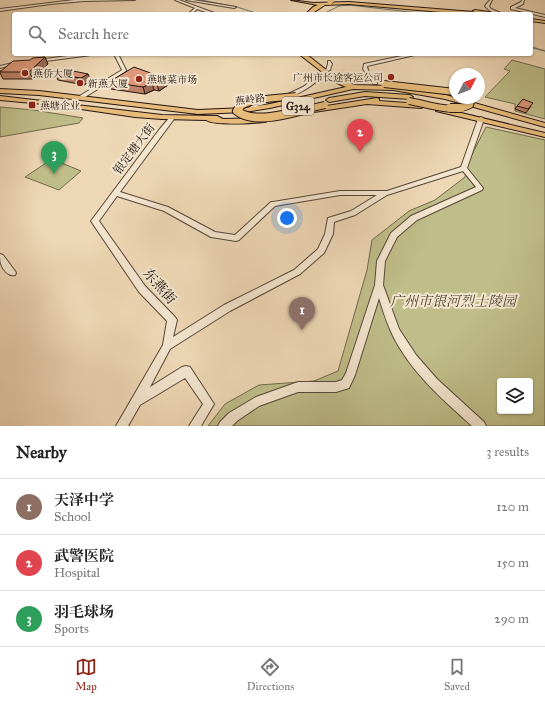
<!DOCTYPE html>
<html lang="en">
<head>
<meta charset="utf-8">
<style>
	:root { --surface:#fff; --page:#f6f6f6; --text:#222; --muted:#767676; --line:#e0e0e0; --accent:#8f2418 }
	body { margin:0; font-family:"IM FELL Great Primer","Noto Serif SC",serif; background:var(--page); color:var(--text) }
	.controls { position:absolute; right:12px; bottom:12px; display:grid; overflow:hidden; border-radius:4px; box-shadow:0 1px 3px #0004 }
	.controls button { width:36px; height:36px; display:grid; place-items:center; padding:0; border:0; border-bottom:1px solid var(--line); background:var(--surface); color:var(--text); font:20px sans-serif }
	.compass { position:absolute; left:449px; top:68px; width:36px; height:36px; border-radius:50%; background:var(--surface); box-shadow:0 1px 3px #0004; rotate:48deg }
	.you { position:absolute; left:287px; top:218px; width:14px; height:14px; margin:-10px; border:3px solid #fff; border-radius:50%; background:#1a73e8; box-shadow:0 0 0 6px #1a73e833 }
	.badge { display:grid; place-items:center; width:26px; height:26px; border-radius:50%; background:var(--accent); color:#fff; font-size:13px; font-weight:700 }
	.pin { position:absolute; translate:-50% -33px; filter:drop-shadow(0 1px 2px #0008) }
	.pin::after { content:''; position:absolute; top:21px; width:14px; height:12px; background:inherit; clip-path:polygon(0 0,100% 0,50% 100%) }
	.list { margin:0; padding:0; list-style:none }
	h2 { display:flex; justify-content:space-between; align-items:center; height:52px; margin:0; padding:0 16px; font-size:17px }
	h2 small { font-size:13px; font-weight:400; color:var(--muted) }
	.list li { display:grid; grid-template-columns:26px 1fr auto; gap:12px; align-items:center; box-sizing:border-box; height:56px; padding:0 16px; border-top:1px solid var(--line) }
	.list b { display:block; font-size:15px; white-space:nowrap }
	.list p { margin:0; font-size:13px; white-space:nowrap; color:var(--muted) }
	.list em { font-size:13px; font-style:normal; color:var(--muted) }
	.icon { flex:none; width:22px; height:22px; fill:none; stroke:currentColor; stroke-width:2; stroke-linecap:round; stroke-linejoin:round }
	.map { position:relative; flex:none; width:545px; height:426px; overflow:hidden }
	.search { position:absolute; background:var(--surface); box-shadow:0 1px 3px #0004; left:12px; right:12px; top:12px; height:44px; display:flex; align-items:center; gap:10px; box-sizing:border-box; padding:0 14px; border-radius:4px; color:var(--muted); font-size:15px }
	.sheet { height:220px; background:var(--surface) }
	nav { display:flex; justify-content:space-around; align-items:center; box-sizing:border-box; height:56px; border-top:1px solid var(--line); background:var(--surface); font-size:11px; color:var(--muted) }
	nav a { display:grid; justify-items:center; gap:2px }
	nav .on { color:var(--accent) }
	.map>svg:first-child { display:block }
	.green { fill:#bfbd89; stroke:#70694c; fill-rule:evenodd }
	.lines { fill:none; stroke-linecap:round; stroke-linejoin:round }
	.stream-far1 { stroke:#69786f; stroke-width:1 }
	.stream { stroke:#69786f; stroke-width:1.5 }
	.minor-tunnel { stroke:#c5b094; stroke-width:4.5; stroke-dasharray:4.5 2; stroke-linecap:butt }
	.minor-casing { stroke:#554639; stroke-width:2 }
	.highway-casing { stroke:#221510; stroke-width:2 }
	.minor { fill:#f4e5cf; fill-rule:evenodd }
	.highway { fill:#e7bc7a; fill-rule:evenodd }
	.highway-bridge-far2-casing { stroke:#221510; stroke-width:6; stroke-linecap:butt }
	.highway-bridge-far1-casing { stroke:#221510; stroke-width:8; stroke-linecap:butt }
	.highway-bridge-casing { stroke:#221510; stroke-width:10; stroke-linecap:butt }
	.highway-bridge-far2 { stroke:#e7bc7a; stroke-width:5 }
	.highway-bridge-far1 { stroke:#e7bc7a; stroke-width:6 }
	.highway-bridge { stroke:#e7bc7a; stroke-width:8 }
	.wall { fill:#be8368; stroke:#221510 }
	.shaded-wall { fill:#9b6a55; stroke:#221510 }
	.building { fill:#dd9879; stroke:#221510 }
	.poi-dot { fill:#8f2418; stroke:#f4e5cf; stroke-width:1.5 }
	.labels { text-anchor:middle; stroke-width:4; stroke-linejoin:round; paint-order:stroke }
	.far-poi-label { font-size:10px; fill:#221510; stroke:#f4e5cf; text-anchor:start }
	.far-street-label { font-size:10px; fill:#221510; stroke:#f4e5cf }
	.shield { fill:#f4e5cf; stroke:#615349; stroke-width:1 }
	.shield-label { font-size:11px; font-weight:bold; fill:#221510 }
	.street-label { font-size:12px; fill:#221510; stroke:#f4e5cf }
	.near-street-label { font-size:14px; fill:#221510; stroke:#f4e5cf }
	.near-park-label { font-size:14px; font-style:italic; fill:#514734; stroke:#f4e5cf }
</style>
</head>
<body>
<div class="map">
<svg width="545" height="426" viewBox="0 0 545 426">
	<rect width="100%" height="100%" fill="#eed7b5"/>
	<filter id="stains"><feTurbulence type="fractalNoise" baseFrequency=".005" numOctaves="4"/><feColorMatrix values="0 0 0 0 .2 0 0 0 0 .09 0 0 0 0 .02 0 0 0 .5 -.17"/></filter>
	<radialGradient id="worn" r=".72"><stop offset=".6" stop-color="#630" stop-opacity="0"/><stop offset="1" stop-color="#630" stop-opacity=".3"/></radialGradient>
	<path class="green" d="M512,60l33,9v50l-30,-8v-7l-30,-7 25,-26 -6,-2z
		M0,107l34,3 49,8 -4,5 -79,14z
		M486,127l59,13v286h-337l17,-22 34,-19 55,-4 24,-10 29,-101 5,-30 37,-29 26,-11 30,-23 2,-13zM500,381h30v30h-30z
		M52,159l29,12 -22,19 -34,-13z"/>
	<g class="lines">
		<path class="stream-far1" d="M201,0l36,7 22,7
			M323,14l16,-8 10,-1 78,9
			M531,47l3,1"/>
		<path class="stream" d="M531,47l14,4"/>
		<path class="minor-tunnel" d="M317,79l11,-9"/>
		<g class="minor-casing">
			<path id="minor" d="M74,0h61l-51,1 -34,3 -50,7v-2z
				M175,0h4l38,14h-5l-15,-5 -5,5h-4l7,-6z
				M186,0h7l43,7 -2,1z
				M490,0h2l-3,6 2,3 12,5c-8,0 -13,-2 -18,-8z
				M522,0h2l-1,4 -8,4 30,7v2l-34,-8v-2l10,-5z
				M82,54h11l-2,1 -53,7 -2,-1 2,-1z
				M114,54h4l8,16v1l-44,28h-4v-2l44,-27z
				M411,54h8l-52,12c0,6 7,11 10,17v1h-4l-10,-15 1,-5z
				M328,61h2l2,3 -2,6 -2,1 -2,-1 2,-6z
				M17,62h1v2l-18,4v-2z
				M315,78l4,1c-6,6 -27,21 -35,17l19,-9z
				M274,99h2v2l-19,5 -4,4 -5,-1 5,-5z
				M171,117l3,2 -54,73 48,15 47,25 20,3 36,-33h2l67,-11h47l74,-24 17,-48 3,-2 2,1 1,1 -17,49 16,20 -1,2 -65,30 -20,17 -12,24 -2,24 16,44 17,26 21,24 47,43 2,4h-14c-30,-27 -61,-54 -79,-90 -6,-12 -10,-25 -14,-38l-24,77 -6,13 -13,4h-38l-39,14 -22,15 -5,5h-14l2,-4 9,-9 27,-16 42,-15h38l6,-2 4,-7 29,-88 2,-24 14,-28 20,-17 65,-29 -13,-16 -76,24 -32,20 -21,7 -1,12 -9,19 -24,21 -70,37 -60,38 -20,38 32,-20 4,-1 4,1 24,37 -13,22h-12l14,-22 -18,-26 -45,27 -12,21h-12l47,-81 4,-24 -28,-29 -48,-71 68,-91 10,-12zM340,195h37l-26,16 -23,7 -3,16 -7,15 -24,21 -70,35 -51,32 4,-17 -2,-3 -30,-31 -46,-65 18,-25 47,15 47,26 25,4 3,-1 36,-34z
				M0,254l3,1 12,16 1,2 -1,2c-6,2 -12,-5 -14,-11 -1,-3 -1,-7 -1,-10z"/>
		</g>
		<g class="highway-casing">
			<path id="highway" d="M291,0l22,3 36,-1 125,10 -1,-1 2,-1 27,4h-38l-115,-10 -24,1 -14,9h-5l7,-7 5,-2z
				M531,19l14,2v2l-14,-2z
				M299,54h7l33,26 16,5 38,1 53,9 99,28v4l-100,-28 -52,-9 -40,-1 -83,19 -25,4 -47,2 -159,-19 -39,-2v-4l39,2 159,19 47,-2 25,-4 76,-17 -11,-5z
				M365,92l45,3 3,2 -3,2 -45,-3 -36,6 -3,-2 3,-2z
				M0,96l162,19 55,1 6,3 42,-1 4,2 -4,2c-13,1 -50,4 -59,-2l-44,-1 -27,-2 -81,-12 -54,-5z
				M377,98l2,1v2l42,3 4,2 -4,2 -54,-4 -53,8 -4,-2 4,-2z
				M436,107l109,26v4l-109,-26z"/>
		</g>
		<use href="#minor" class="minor"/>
		<use href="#highway" class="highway"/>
		<g class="highway-bridge-far2-casing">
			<path id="highway-bridge-far2" d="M330,2l2,-2"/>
		</g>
		<g class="highway-bridge-far1-casing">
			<path id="highway-bridge-far1" d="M384,84l71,8
				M409,101c19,3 43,13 61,4l1,-3 -2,-4
				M238,109c8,-11 44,-11 58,-13
				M307,109l18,-4"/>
		</g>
		<g class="highway-bridge-casing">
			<path id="highway-bridge" d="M239,108l-2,3c17,14 54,2 74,-3
				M450,108h11"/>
		</g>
		<use href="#highway-bridge-far2" class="highway-bridge-far2"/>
		<use href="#highway-bridge-far1" class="highway-bridge-far1"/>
		<use href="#highway-bridge" class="highway-bridge"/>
	</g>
	<path class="wall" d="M48,64l-15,15h-30l-3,-6v-2z
		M55,74l36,6 -7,5 -26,-5z
		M167,79l1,6 -9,6 -5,-1 -9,4 -34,-5 -2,-7z
		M517,106h14l-5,7 -11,-4z"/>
	<path class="shaded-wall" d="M45,57l3,7 -15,15 -4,-7z
		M88,74l3,6 -7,5 -3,-7z
		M167,79l1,6 -9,6 -2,-7z
		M152,83l2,7 -9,4 -2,-7z"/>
	<path class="building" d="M45,57l-16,15h-29l13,-11 17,-1 3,-2z
		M134,67l33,12 -10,5 -5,-1 -9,4 -34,-5z
		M63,69l25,5 -7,4 -26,-4z
		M523,99l10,4 -5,6 -11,-3z"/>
	<g class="poi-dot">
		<circle cx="25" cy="73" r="4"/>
		<circle cx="391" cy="77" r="4"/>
		<circle cx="139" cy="79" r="4"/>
		<circle cx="80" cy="83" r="4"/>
		<rect x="28" y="101" width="8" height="8" rx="2"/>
	</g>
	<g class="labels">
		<g class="far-poi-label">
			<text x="33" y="77">燕侨大厦</text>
			<text x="383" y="81" text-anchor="end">广州市长途客运公司</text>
			<text x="147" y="83">燕塘菜市场</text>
			<text x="88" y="87">新燕大厦</text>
			<text x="40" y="109">燕塘企业</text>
		</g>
		<g class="far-street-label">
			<text transform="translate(250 99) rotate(-7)" y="4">燕岭路</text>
		</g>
		<rect class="shield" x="282" y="97" width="32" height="18" rx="3"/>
		<g class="shield-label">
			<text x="298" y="110">G324</text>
		</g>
		<g class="street-label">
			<text transform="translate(134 149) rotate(-53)" y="4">银定塘大街</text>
		</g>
		<g class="near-street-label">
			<text transform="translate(160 286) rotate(49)" y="5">东燕街</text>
		</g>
		<g class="near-park-label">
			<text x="453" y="306">广州市银河烈士陵园</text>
		</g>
	</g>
	<rect width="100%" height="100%" filter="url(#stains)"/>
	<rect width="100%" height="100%" fill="url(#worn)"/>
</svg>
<div class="controls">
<button><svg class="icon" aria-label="layers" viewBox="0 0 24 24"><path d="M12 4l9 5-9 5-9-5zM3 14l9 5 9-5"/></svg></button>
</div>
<svg class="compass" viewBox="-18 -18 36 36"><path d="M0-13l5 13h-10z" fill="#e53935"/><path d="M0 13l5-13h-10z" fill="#767676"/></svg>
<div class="you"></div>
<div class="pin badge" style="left:302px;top:330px;background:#8d6e63">1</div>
<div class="pin badge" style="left:360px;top:152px;background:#e0444e">2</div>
<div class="pin badge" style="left:54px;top:174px;background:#2e9e5b">3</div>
<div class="search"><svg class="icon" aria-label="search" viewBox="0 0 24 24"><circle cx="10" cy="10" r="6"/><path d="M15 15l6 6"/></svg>Search here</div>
</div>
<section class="sheet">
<h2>Nearby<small>3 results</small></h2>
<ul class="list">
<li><span class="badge" style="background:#8d6e63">1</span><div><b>天泽中学</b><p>School</p></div><em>120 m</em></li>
<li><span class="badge" style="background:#e0444e">2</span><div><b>武警医院</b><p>Hospital</p></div><em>150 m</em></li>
<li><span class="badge" style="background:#2e9e5b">3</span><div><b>羽毛球场</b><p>Sports</p></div><em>290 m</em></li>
</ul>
</section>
<nav>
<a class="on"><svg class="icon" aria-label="map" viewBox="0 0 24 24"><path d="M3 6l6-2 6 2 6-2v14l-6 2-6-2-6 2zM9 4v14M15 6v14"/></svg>Map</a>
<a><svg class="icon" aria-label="directions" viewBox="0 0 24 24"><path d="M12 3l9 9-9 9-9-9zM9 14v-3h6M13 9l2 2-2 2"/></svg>Directions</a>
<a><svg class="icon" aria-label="saved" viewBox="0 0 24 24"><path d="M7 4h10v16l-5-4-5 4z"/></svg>Saved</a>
</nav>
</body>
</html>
